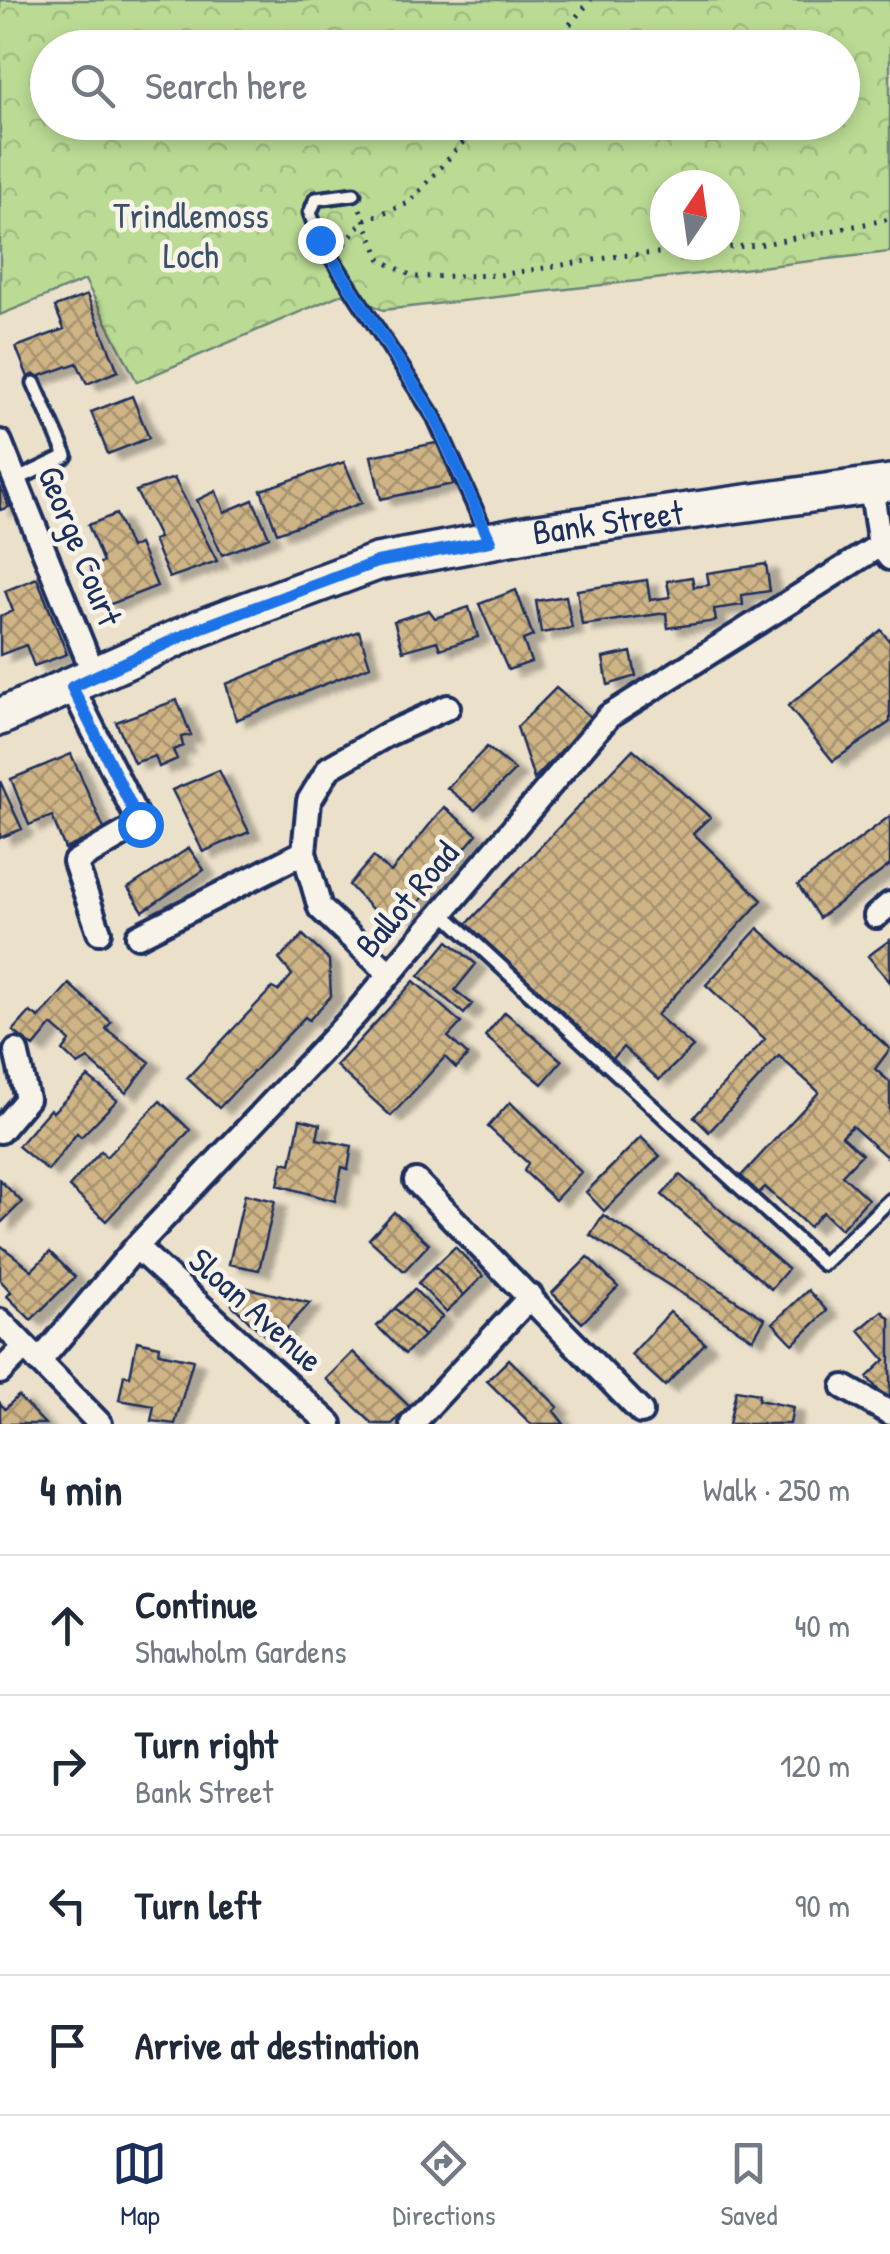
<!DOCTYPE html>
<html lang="en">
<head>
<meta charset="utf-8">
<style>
	:root { --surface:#fff; --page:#f6f6f7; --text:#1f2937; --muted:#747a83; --line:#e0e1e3; --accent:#1b2f5e }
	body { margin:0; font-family:"Patrick Hand",sans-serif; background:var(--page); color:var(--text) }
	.compass { position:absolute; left:650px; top:170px; width:90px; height:90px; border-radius:50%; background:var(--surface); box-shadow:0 5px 15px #0003; rotate:13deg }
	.stop { position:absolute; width:30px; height:30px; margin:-22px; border:8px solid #1a73e8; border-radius:50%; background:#fff }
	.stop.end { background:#1a73e8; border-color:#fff; box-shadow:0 2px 10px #0008 }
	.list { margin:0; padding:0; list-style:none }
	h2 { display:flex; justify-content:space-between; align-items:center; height:130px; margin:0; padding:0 40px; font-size:42px }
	h2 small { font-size:32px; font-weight:400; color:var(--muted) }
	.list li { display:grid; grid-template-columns:65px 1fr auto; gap:30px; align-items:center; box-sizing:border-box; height:140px; padding:0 40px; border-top:2px solid var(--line) }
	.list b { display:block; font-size:38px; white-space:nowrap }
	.list p { margin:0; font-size:32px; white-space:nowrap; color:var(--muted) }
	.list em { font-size:32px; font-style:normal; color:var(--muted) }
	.icon { flex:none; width:55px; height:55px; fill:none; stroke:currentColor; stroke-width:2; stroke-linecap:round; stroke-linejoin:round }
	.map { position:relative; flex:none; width:890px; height:1424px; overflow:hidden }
	.search { position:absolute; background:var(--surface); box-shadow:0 5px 15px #0003; left:30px; right:30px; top:30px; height:110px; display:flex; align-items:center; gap:25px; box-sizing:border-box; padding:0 35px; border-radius:55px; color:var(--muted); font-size:38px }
	.sheet { height:690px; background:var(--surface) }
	nav { display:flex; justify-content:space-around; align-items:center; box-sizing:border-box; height:140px; border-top:2px solid var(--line); background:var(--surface); font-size:28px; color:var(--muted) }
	nav a { display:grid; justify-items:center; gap:5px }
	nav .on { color:var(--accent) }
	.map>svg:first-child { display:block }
	.park { fill:url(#park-crowns); stroke:#6b8579; stroke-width:2.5; fill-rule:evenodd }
	.building { fill:url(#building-cross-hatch); stroke:#1b2f5e; stroke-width:2.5; filter:url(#shadow) }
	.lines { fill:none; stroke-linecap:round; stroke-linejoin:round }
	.service-casing { stroke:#1b2f5e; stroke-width:19 }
	.minor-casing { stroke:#1b2f5e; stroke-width:30 }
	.primary-casing { stroke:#1b2f5e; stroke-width:42 }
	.path { stroke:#1b2f5e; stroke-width:5; stroke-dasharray:2.5 8; stroke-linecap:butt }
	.service { stroke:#f7f3e8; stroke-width:11 }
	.minor { stroke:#f7f3e8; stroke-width:22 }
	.primary { stroke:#f7f3e8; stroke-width:35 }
	.route { stroke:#1a73e8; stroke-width:12 }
	.labels { text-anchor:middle; stroke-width:9; stroke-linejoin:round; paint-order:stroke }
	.park-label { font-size:35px; fill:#3b5169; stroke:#f7f3e8 }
	.street-label { font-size:35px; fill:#1b2f5e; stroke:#f7f3e8 }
</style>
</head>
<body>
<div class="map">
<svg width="890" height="1424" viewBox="0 0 890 1424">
	<defs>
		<pattern id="park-crowns" width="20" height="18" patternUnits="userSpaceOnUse" patternTransform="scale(2.5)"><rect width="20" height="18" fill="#bbdb94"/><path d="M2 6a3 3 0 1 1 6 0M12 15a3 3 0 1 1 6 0" fill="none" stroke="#a0bc82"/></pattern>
		<pattern id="building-cross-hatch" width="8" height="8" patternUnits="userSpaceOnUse" patternTransform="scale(2.5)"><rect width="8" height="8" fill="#cfb485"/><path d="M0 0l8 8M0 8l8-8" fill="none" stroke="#a79370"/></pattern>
		<filter id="shadow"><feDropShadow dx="11" dy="6" stdDeviation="2.5" flood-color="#0004"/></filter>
	</defs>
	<rect width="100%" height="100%" fill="#ebe0ca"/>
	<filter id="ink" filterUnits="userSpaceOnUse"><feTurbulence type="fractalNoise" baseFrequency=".01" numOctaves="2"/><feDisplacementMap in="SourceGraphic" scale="20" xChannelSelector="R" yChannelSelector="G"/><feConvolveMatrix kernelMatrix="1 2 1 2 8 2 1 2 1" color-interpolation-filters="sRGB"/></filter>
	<g filter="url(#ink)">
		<path class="park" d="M0,0h890v252l-507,58 -37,-18 -209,90 -52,-102 -85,35zM48,48h794v74h-794zM665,185h60v60h-60z"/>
		<path class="building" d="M87,295l31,76 -31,13 -10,-21 -48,17 -13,-33 48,-18 -9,-22z
			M132,396l17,42 -41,16 -17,-42z
			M441,442l12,42 -72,15 -10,-43z
			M344,462l18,41 -85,30 -16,-43z
			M174,478l43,83 -48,17 -16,-38 6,-2 -23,-47z
			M0,486l9,21 -9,3z
			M216,491l8,21 29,-12 16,37 -47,18 -25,-55z
			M116,514l14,34 9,-4 18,42 -51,20 -16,-39 13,-5 -15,-37z
			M766,564l4,27 -28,4 1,10 -29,4 2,12 -48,7 -2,-15 -84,12 -5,-35 70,-10 3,20 20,-3 -3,-16 25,-4 2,10 15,-2 -2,-12z
			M37,578l30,76 -33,12 -8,-21 -26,10v-39l13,-5 -8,-20z
			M516,590l17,46 -10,4 8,22 -23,8 -29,-66z
			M566,596l6,32 -31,5 -5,-32z
			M469,607l9,30 -38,12 -3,-8 -34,10 -9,-30 35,-11 6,8z
			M881,630l9,12v80l-57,39 -45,-55z
			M359,631l11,35 -134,54 -10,-36z
			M631,652l5,24 -28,9 -5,-27z
			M556,688l36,30 -58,61 -17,-52z
			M177,700l14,35 -10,2 2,9 -10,4 4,9 -18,8 -4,-11 -21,7 -18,-41z
			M487,747l28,23 -40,40 -28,-22z
			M633,749l77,68 -17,16 69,67 -105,115 36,32 -34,33 -36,-33 -10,12 -146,-135z
			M71,754l34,77 -40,18 -13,-33 -23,9 -18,-46z
			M219,770l30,62 -46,20 -31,-62z
			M0,781l22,48 -22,9z
			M444,807l33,27 -68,80 -34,-2 -26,-27 24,-28 18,15z
			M890,816v49l-71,53 -21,-33z
			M189,848l15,22 -61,41 -15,-23z
			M758,928l132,121 -15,20 15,13v78l-38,-34 -10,10 20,18 -20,21 26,24 -27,30 -18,-17 -14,15 -44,-40 -6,6 -18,-17 78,-84 -40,-36 -70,76 -15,-15 71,-78 -59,-54z
			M303,935l26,25 2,36 -22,24 -4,-3 -86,91 -32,-30 85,-90 6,3 14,-16 -13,-16z
			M890,940v42l-22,-26z
			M448,941l28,23 -21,26 17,14 -8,10 -45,-38z
			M414,981l47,42 -13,14 20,18 -12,13 -11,-11 -54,59 -55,-50z
			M69,984l42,38 -5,7 44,33 -24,31 -38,-34 -10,6 -15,-14 7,-10 -18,-16 -18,22 -21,-16 17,-19 9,6z
			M505,1012l57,49 -20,23 -57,-48z
			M88,1077l29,23 -36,37 -4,-4 -29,38 -30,-25 32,-37 3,3z
			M160,1101l30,29 -84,91 -37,-34 32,-36 5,6z
			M510,1102l71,70 -26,28 -31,-29 4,-8 -40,-36z
			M300,1119l20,5 -3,15 35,7 -4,23 -6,-2 -7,34 -57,-16 5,-23 8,2z
			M641,1137l19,19 -56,55 -18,-19z
			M680,1175l108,94 -17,20 -109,-94z
			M0,1180l22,22 -22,22z
			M245,1194l30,7 -16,69 -30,-6z
			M394,1212l35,32 -25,27 -35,-32z
			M603,1215l162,104 -12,20 -163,-104z
			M0,1245l32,25 18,-18 25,25 -44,43 -24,-24 4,-4 -11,-12z
			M455,1247l28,29 -19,19 -29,-29z
			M588,1257l30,30 -36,36 -30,-30z
			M435,1266l29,29 -18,17 -28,-29z
			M235,1285l75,18 -37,40 -41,-38z
			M414,1289l28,28 -18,19 -29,-28z
			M808,1290l19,21 -34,33 -20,-21z
			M395,1308l29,28 -19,18 -28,-28z
			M882,1311l8,8v76l-4,4 -19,-22 18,-17 -26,-30z
			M670,1312l35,31 -40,43 -34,-31z
			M137,1341l23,5 -1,7 34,7 -18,64 -24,-3 3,-15 -35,-6 5,-25 6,1z
			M353,1352l56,54 -17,18h-19l-47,-45z
			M509,1359l49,48 -4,4 10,13h-33l-44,-43z
			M736,1390l23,4 -1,6 35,7 -3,17h-61z
			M18,1396l27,28h-45v-21l5,6z"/>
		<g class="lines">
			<g class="service-casing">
				<path id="service" d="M354,194l-38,5 -6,14 10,27 114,177 54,120
					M16,480l50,-24 -32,-73
					M442,912l381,352 67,-64"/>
			</g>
			<g class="minor-casing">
				<path id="minor" d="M0,442l95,235
					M871,486l9,59 10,13
					M72,687l68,137 -65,38 24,70
					M876,916l14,-12
					M138,936l166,-84
					M390,974l-70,-66 -16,-56 5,-51 20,-33 59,-34 60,-27
					M0,1131l27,-32 -11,-48
					M416,1181l225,231
					M136,1247l194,177
					M0,1321l100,103
					M39,1362l97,-115 219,-232 254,-299 271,-171
					M0,1372l25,-25
					M844,1387l46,26
					M412,1424l119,-128"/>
			</g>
			<g class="primary-casing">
				<g id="primary">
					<path id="s1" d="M0,717l200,-89 177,-66 154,-29 359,-50"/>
				</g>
			</g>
			<path class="path" d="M549,48l42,-48
				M360,209l21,51 33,17 86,-2 119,-19 140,-11 131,-26
				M345,244l19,-24 45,-17 72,-81"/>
			<use href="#service" class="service"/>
			<use href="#minor" class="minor"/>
			<use href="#primary" class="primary"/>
		</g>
	</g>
	<g class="lines" filter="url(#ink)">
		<path class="route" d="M140,824l-68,-137 128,-59 177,-66 113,-21 -56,-125 -114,-176"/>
	</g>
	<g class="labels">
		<g class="park-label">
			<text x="191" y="228">Trindlemoss<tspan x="191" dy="40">Loch</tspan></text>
		</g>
		<g class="street-label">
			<text dy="12" stroke="none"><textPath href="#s1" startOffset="642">Bank Street</textPath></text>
			<text transform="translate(80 546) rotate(68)" y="12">George Court</text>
			<text transform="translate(407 899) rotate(-50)" y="12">Ballot Road</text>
			<text transform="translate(256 1310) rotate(42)" y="12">Sloan Avenue</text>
		</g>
	</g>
</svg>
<svg class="compass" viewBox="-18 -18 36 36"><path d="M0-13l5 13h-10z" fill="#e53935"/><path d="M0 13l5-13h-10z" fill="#747a83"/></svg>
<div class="stop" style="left:140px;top:824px"></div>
<div class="stop end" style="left:320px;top:240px"></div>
<div class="search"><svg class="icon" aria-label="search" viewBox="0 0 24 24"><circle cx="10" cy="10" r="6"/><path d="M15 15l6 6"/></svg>Search here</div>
</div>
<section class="sheet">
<h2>4 min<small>Walk · 250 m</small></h2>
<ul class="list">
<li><svg class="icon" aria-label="ahead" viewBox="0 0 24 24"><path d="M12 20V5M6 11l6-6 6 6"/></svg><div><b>Continue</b><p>Shawholm Gardens</p></div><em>40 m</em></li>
<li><svg class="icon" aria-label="right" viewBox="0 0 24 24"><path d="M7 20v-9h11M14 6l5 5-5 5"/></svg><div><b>Turn right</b><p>Bank Street</p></div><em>120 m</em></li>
<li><svg class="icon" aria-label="left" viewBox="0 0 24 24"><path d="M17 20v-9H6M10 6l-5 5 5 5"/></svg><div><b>Turn left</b></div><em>90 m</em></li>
<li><svg class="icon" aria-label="arrive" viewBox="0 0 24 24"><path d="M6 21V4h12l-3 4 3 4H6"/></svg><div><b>Arrive at destination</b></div></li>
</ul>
</section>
<nav>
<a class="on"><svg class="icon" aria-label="map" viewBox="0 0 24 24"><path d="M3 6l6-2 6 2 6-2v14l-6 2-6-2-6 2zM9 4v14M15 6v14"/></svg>Map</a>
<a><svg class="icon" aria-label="directions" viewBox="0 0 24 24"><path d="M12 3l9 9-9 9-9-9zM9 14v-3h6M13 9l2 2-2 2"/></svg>Directions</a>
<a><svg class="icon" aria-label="saved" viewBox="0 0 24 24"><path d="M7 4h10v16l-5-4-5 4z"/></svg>Saved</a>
</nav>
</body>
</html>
